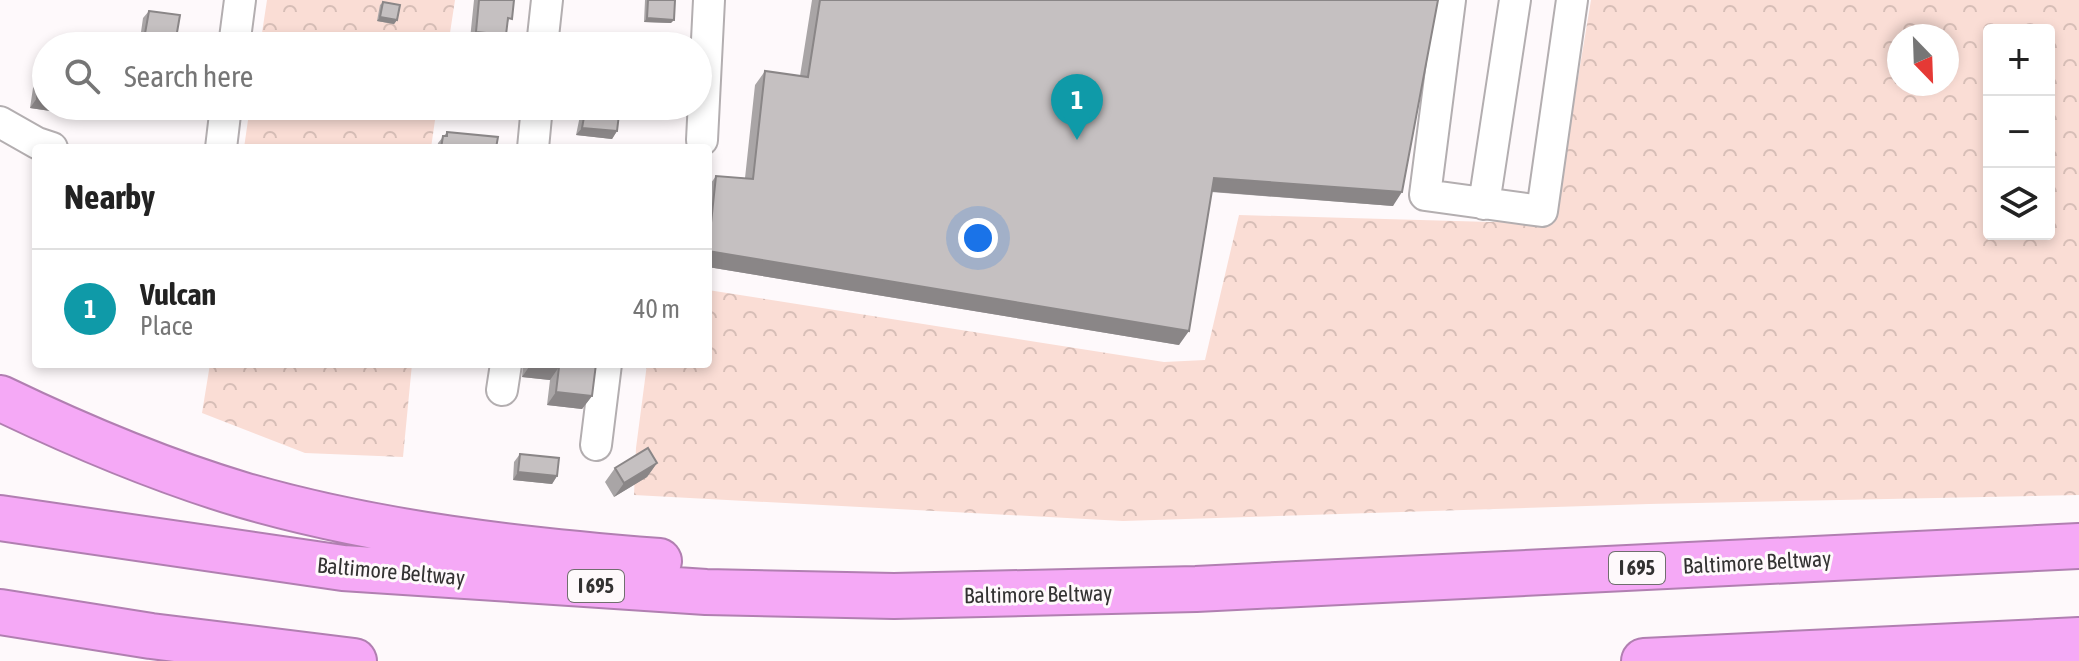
<!DOCTYPE html>
<html lang="en">
<head>
<meta charset="utf-8">
<style>
	:root { --surface:#fff; --page:#f6f6f6; --text:#222; --muted:#767676; --line:#e0e0e0; --accent:#7c3aed }
	body { margin:0; font-family:"Asap Condensed",sans-serif; background:var(--page); color:var(--text) }
	.controls { position:absolute; right:24px; top:24px; display:grid; overflow:hidden; border-radius:8px; box-shadow:0 4px 12px #0003 }
	.controls button { width:72px; height:72px; display:grid; place-items:center; padding:0; border:0; border-bottom:2px solid var(--line); background:var(--surface); color:var(--text); font:40px sans-serif }
	.compass { position:absolute; left:1887px; top:24px; width:72px; height:72px; border-radius:50%; background:var(--surface); box-shadow:0 4px 12px #0003; rotate:157deg }
	.you { position:absolute; left:978px; top:238px; width:28px; height:28px; margin:-20px; border:6px solid #fff; border-radius:50%; background:#1a73e8; box-shadow:0 0 0 12px #1a73e833 }
	.badge { display:grid; place-items:center; width:52px; height:52px; border-radius:50%; background:var(--accent); color:#fff; font-size:26px; font-weight:700 }
	.pin { position:absolute; translate:-50% -66px; filter:drop-shadow(0 2px 4px #0008) }
	.pin::after { content:''; position:absolute; top:42px; width:28px; height:24px; background:inherit; clip-path:polygon(0 0,100% 0,50% 100%) }
	.list { margin:0; padding:0; list-style:none }
	h2 { display:flex; justify-content:space-between; align-items:center; height:104px; margin:0; padding:0 32px; font-size:34px }
	h2 small { font-size:26px; font-weight:400; color:var(--muted) }
	.list li { display:grid; grid-template-columns:52px 1fr auto; gap:24px; align-items:center; box-sizing:border-box; height:120px; padding:0 32px; border-top:2px solid var(--line) }
	.list b { display:block; font-size:30px; white-space:nowrap }
	.list p { margin:0; font-size:26px; white-space:nowrap; color:var(--muted) }
	.list em { font-size:26px; font-style:normal; color:var(--muted) }
	.icon { flex:none; width:44px; height:44px; fill:none; stroke:currentColor; stroke-width:2; stroke-linecap:round; stroke-linejoin:round }
	.map { position:relative; flex:none; width:2079px; height:661px; overflow:hidden }
	.search { position:absolute; background:var(--surface); box-shadow:0 4px 12px #0003; left:32px; top:32px; width:680px; height:88px; display:flex; align-items:center; gap:20px; box-sizing:border-box; padding:0 28px; border-radius:44px; color:var(--muted); font-size:30px }
	.panel { position:absolute; background:var(--surface); box-shadow:0 4px 12px #0003; left:32px; top:144px; width:680px; height:224px; border-radius:8px }
	.map>svg:first-child { display:block }
	.forest { fill:url(#forest-crowns); fill-rule:evenodd }
	.lines { fill:none; stroke-linecap:round; stroke-linejoin:round }
	.minor-casing { stroke:#b3aeb0; stroke-width:34 }
	.highway-casing { stroke:#b17fb1; stroke-width:48 }
	.minor { stroke:#fff; stroke-width:30 }
	.highway { stroke:#f5a9f6; stroke-width:44 }
	.wall { fill:#a9a5a6 }
	.shaded-wall { fill:#8a8687 }
	.building { fill:#c5c0c1; stroke:#8a8687; stroke-width:2 }
	.labels { text-anchor:middle; stroke-width:6; stroke-linejoin:round; paint-order:stroke }
	.shield { fill:#fef9fb; stroke:#706e6e; stroke-width:2 }
	.shield-label { font-size:20px; font-weight:bold; fill:#333232 }
	.street-label { font-size:22px; fill:#333232; stroke:#fef9fb }
</style>
</head>
<body>
<div class="map">
<svg width="2079" height="661" viewBox="0 0 2079 661">
	<defs>
		<pattern id="forest-crowns" width="20" height="18" patternUnits="userSpaceOnUse" patternTransform="scale(2)"><rect width="20" height="18" fill="#faddd5"/><path d="M2 6a3 3 0 1 1 6 0M12 15a3 3 0 1 1 6 0" fill="none" stroke="#d7beb7"/></pattern>
	</defs>
	<rect width="100%" height="100%" fill="#fef9fb"/>
	<path class="forest" d="M267,0h188l-7,46h-188z
		M1591,0h488v495l-430,9 -526,17 -489,-26 2,-47 11,-84h61v-74l456,72 41,-2 34,-145 252,7 64,-6zM1989,30h60v204h-60zM1899,36h48v48h-48z
		M250,106h187l-6,42h-187z
		M210,364h202l-9,93 -98,-4 -103,-40z"/>
	<g class="lines">
		<g class="minor-casing">
			<path id="minor" d="M1450,0l-25,195 117,16 30,-211
				M234,46l6,-46
				M542,46l5,-46
				M0,122l37,21 15,5
				M702,140l7,-140
				M221,148l5,-42
				M533,148l4,-42
				M1484,204l31,-204
				M502,390l4,-26
				M596,445l10,-81"/>
		</g>
		<g class="highway-casing">
			<path id="highway" d="M0,398c79,38 159,72 243,97 135,39 276,55 416,66
				M0,518l343,50 363,24 188,4 302,-7 883,-43
				M0,612l151,24 203,25
				M1644,661l435,-21"/>
		</g>
		<use href="#minor" class="minor"/>
		<use href="#highway" class="highway"/>
	</g>
	<path class="wall" d="M474,0h40l-7,26 -1,9 -5,7 -31,-3z
		M645,0h30l-4,23 -27,-1z
		M812,0h626l-45,206 -182,-14 -32,153 -471,-78v-80l8,-11 29,2 10,-93 10,-14 35,5z
		M383,2l14,18 -3,4 -17,-3 3,-16z
		M149,11l25,35h-35l4,-28z
		M40,78l6,28h38l-6,9 -48,-7 3,-20z
		M582,106h38l-3,25 -5,8 -36,-4z
		M447,132l49,16h-59l1,-5z
		M523,364h73l-4,32 -10,13 -35,-4 3,-25 -28,-3z
		M520,454l37,22 -5,8 -39,-4 1,-18z
		M657,463l-10,14 -33,20 -9,-15 10,-14z"/>
	<path class="shaded-wall" d="M380,17l17,3 -3,4 -17,-3z
		M647,18l27,2 -3,3 -27,-1z
		M476,32l30,3 -5,7 -31,-3z
		M144,39l31,5 -1,2h-34z
		M37,98l9,2v6h38l-6,9 -48,-7z
		M127,106h41l-5,7 -37,-5z
		M582,128l35,3 -5,8 -36,-4z
		M1214,178l188,14 -9,14 -189,-15z
		M708,251l481,80 -10,14 -471,-78z
		M531,364h5l23,3 -9,13 -28,-3z
		M556,392l36,4 -10,13 -35,-4z
		M657,463l-10,14 -33,20 10,-14z
		M518,472l39,4 -5,8 -39,-4z"/>
	<path class="building" d="M479,0h35l-2,19 -4,-1 -2,17 -30,-3z
		M648,0h27l-1,20 -27,-2z
		M820,0h618l-36,192 -188,-14 -25,153 -481,-80 8,-75 37,3 12,-108 43,6z
		M383,2l17,3 -3,15 -17,-3z
		M149,11l31,4 -5,29 -31,-5z
		M40,78l6,1v21l-9,-2z
		M586,106h34l-3,25 -35,-3z
		M447,132l51,5 -2,11h-55l2,-12h4z
		M536,364h60l-4,32 -36,-4 3,-25z
		M648,448l9,15 -33,20 -9,-15z
		M520,454l39,4 -2,18 -39,-4z"/>
	<g class="labels">
		<g class="shield">
			<rect x="1609" y="552" width="56" height="32" rx="6"/>
			<rect x="568" y="570" width="56" height="32" rx="6"/>
		</g>
		<g class="shield-label">
			<text x="1637" y="575">I 695</text>
			<text x="596" y="593">I 695</text>
		</g>
		<g class="street-label">
			<text transform="translate(1757 562) rotate(-3)" y="8">Baltimore Beltway</text>
			<text transform="translate(391 571) rotate(5)" y="8">Baltimore Beltway</text>
			<text transform="translate(1038 594) rotate(-1)" y="8">Baltimore Beltway</text>
		</g>
	</g>
</svg>
<div class="controls">
<button>+</button>
<button>−</button>
<button><svg class="icon" aria-label="layers" viewBox="0 0 24 24"><path d="M12 4l9 5-9 5-9-5zM3 14l9 5 9-5"/></svg></button>
</div>
<svg class="compass" viewBox="-18 -18 36 36"><path d="M0-13l5 13h-10z" fill="#e53935"/><path d="M0 13l5-13h-10z" fill="#767676"/></svg>
<div class="you"></div>
<div class="pin badge" style="left:1077px;top:140px;background:#0f9aa8">1</div>
<div class="search"><svg class="icon" aria-label="search" viewBox="0 0 24 24"><circle cx="10" cy="10" r="6"/><path d="M15 15l6 6"/></svg>Search here</div>
<section class="panel">
<h2>Nearby<small></small></h2>
<ul class="list">
<li><span class="badge" style="background:#0f9aa8">1</span><div><b>Vulcan</b><p>Place</p></div><em>40 m</em></li>
</ul>
</section>
</div>
</body>
</html>
